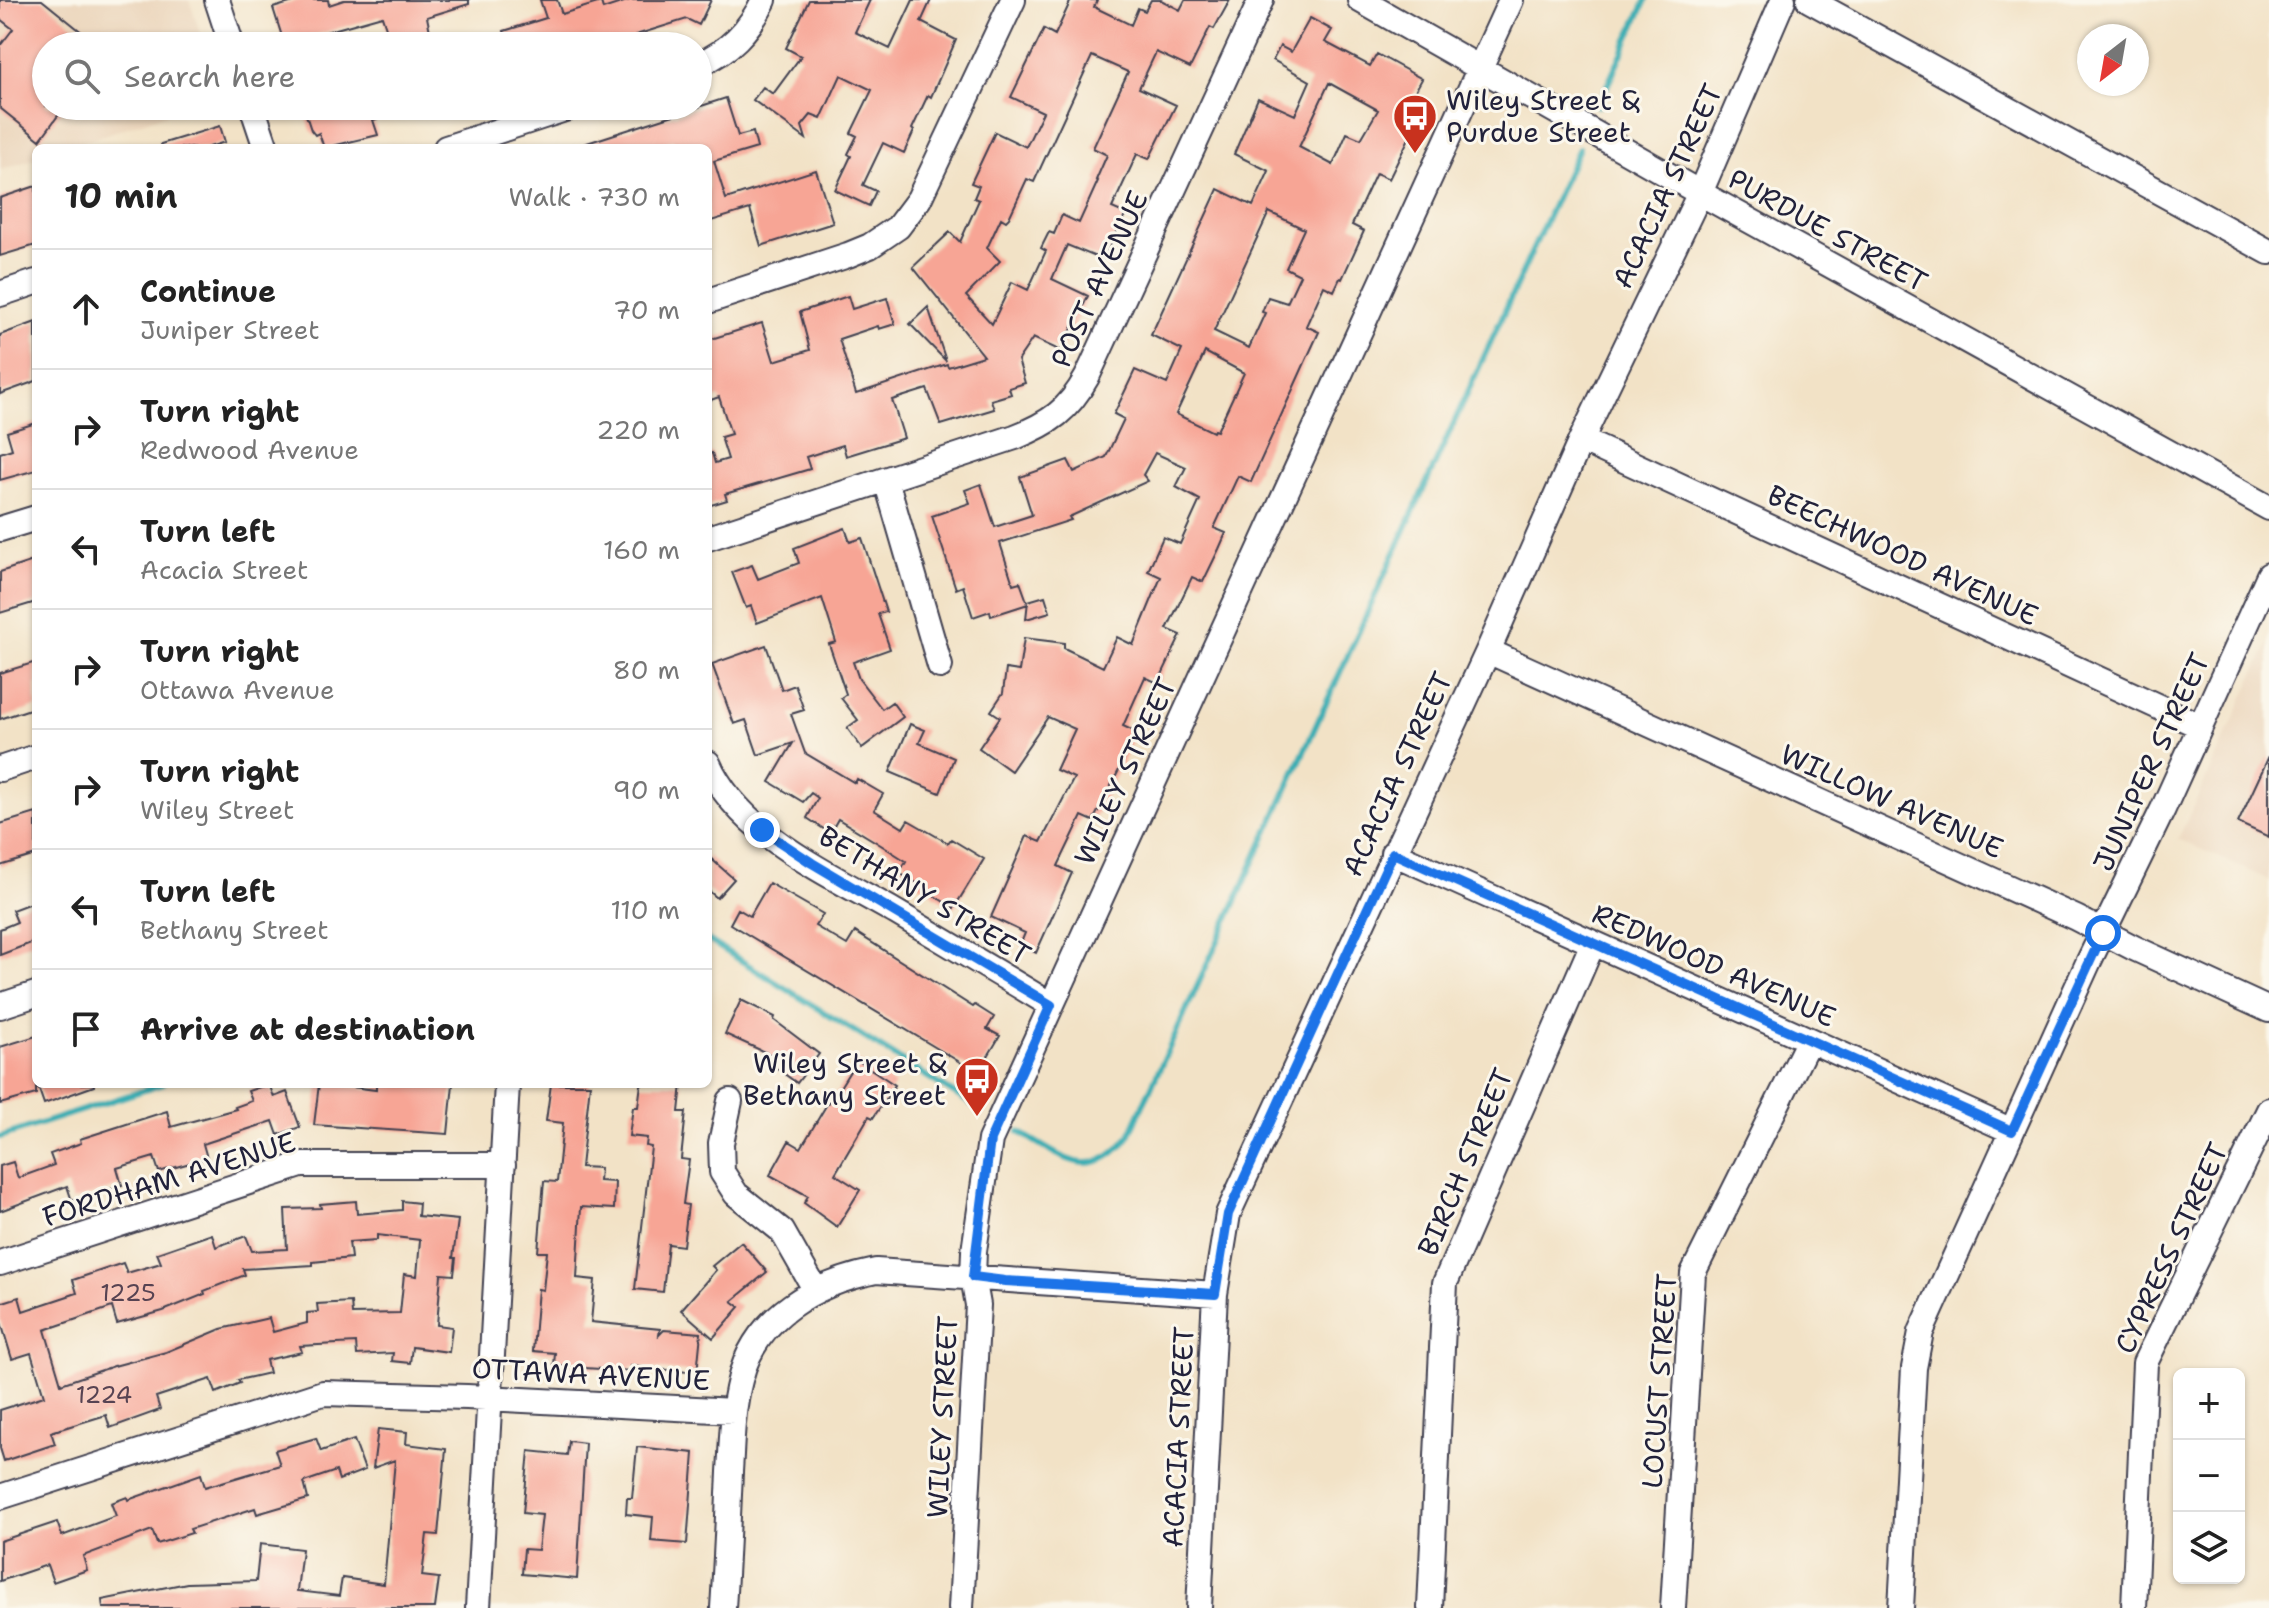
<!DOCTYPE html>
<html lang="en">
<head>
<meta charset="utf-8">
<style>
	:root { --surface:#fff; --page:#f6f6f6; --text:#222; --muted:#767676; --line:#e0e0e0 }
	body { margin:0; font-family:"Shantell Sans",sans-serif; background:var(--page); color:var(--text) }
	.controls { position:absolute; right:24px; bottom:24px; display:grid; overflow:hidden; border-radius:12px; box-shadow:0 2px 6px #0004 }
	.controls button { width:72px; height:72px; display:grid; place-items:center; padding:0; border:0; border-bottom:2px solid var(--line); background:var(--surface); color:var(--text); font:40px sans-serif }
	.compass { position:absolute; left:2077px; top:24px; width:72px; height:72px; border-radius:50%; background:var(--surface); box-shadow:0 2px 6px #0004; rotate:211deg }
	.stop { position:absolute; width:24px; height:24px; margin:-18px; border:6px solid #1a73e8; border-radius:50%; background:#fff }
	.stop.end { background:#1a73e8; border-color:#fff; box-shadow:0 2px 8px #0008 }
	.list { margin:0; padding:0; list-style:none }
	h2 { display:flex; justify-content:space-between; align-items:center; height:104px; margin:0; padding:0 32px; font-size:34px }
	h2 small { font-size:26px; font-weight:400; color:var(--muted) }
	.list li { display:grid; grid-template-columns:52px 1fr auto; gap:24px; align-items:center; box-sizing:border-box; height:120px; padding:0 32px; border-top:2px solid var(--line) }
	.list b { display:block; font-size:30px; white-space:nowrap }
	.list p { margin:0; font-size:26px; white-space:nowrap; color:var(--muted) }
	.list em { font-size:26px; font-style:normal; color:var(--muted) }
	.icon { flex:none; width:44px; height:44px; fill:none; stroke:currentColor; stroke-width:2; stroke-linecap:round; stroke-linejoin:round }
	.map { position:relative; flex:none; width:2269px; height:1608px; overflow:hidden }
	.search { position:absolute; background:var(--surface); box-shadow:0 2px 6px #0004; left:32px; top:32px; width:680px; height:88px; display:flex; align-items:center; gap:20px; box-sizing:border-box; padding:0 28px; border-radius:44px; color:var(--muted); font-size:30px }
	.panel { position:absolute; background:var(--surface); box-shadow:0 2px 6px #0004; left:32px; top:144px; width:680px; height:944px; border-radius:12px }
	.map>svg:first-child { display:block }
	.built { fill:#ead3b8 }
	.lines { fill:none; stroke-linecap:round; stroke-linejoin:round }
	.stream { stroke:#3badb3; stroke-width:6 }
	.building { fill:#f7a595; fill-rule:evenodd }
	.minor-casing { stroke:#413f50; stroke-width:28 }
	.minor { stroke:#fff; stroke-width:24 }
	.route { stroke:#1a73e8; stroke-width:10 }
	.labels { text-anchor:middle; stroke-width:6; stroke-linejoin:round; paint-order:stroke }
	.number-label { font-size:24px; fill:#574352 }
	.poi-label { font-size:28px; fill:#22223b; stroke:#fbf7ec; text-anchor:start }
	.street-label { font-size:28px; fill:#22223b; stroke:#fbf7ec }
</style>
</head>
<body>
<div class="map">
<svg width="2269" height="1608" viewBox="0 0 2269 1608">
	<rect width="100%" height="100%" fill="#fbf7ec"/>
	<filter id="ink" filterUnits="userSpaceOnUse"><feTurbulence type="fractalNoise" baseFrequency=".0125" numOctaves="2"/><feDisplacementMap in="SourceGraphic" scale="16" xChannelSelector="R" yChannelSelector="G"/><feConvolveMatrix kernelMatrix="1 2 1 2 8 2 1 2 1" color-interpolation-filters="sRGB"/></filter>
	<filter id="wash" filterUnits="userSpaceOnUse"><feTurbulence type="fractalNoise" baseFrequency=".006" numOctaves="4" result="noise"/><feDisplacementMap in="SourceGraphic" scale="32" xChannelSelector="R" yChannelSelector="G"/><feGaussianBlur stdDeviation="1.8" result="paint"/><feColorMatrix in="noise" values="0 0 0 0 0 0 0 0 0 0 0 0 0 0 0 0 0 1.4 0 .05"/><feComposite in="paint" operator="in"/></filter>
	<g filter="url(#wash)">
		<rect width="100%" height="100%" fill="#f2e2c6"/>
		<path class="built" d="M0,0h189l16,46h-159v60h144l-125,42h-29v10l-36,12z
			M2269,643v237l-91,-41z"/>
		<g class="lines">
			<path class="stream" d="M1598,106l48,-106
				M708,940l271,169
				M1019,1132c42,24 73,54 110,4l450,-988
				M0,1137l163,-53"/>
		</g>
		<g id="blocks">
			<path class="building" d="M0,0h42l57,46h-53v32l-9,11 9,7v10h19l-25,34 -40,-32v-62l13,-17 -13,-10z
				M300,0h28l1,5 15,-5h125v4l-42,13 6,29h-41l-10,-30 -74,21 3,9h-26l-12,-38z
				M540,0h17l5,14 39,-12 2,7 27,-9h81l-12,25 -12,-6 -51,16 4,11h-131l-5,-15 42,-13z
				M809,0h61l-15,32 35,17 23,-49h18l-10,22 35,18 -25,57 -3,-2 -16,34 2,2 -10,22 -21,-10 -20,42 13,6 -7,15 -34,-16 16,-34 -3,-2 9,-18 -6,-3 21,-43 -31,-15 -20,44 -10,-4 -9,11 4,13 -53,-39 10,-13 10,7 28,-38 -15,-8z
				M1071,0h26l-3,7 37,18 7,-17 7,3 6,-11h10l19,10 5,-10h45l-16,29 -4,-2 -20,41 -34,-16 -17,36 37,17 -27,54 -12,-5 -25,54 14,6 -23,46 -36,-15 -15,34 36,17 -27,55 -28,-13 -15,22 7,23 -16,5 2,6 -20,6 3,9 -53,16 -14,-36 -35,11 12,38 -58,18 -3,-11 -37,12 4,12 -85,25 2,6 -19,6v-52l4,-1 3,10 13,-4 -7,-22 10,-3 -12,-37 -11,4v-61l54,-17 12,38 36,-11 -10,-38 48,-16 4,13 35,-11 8,26 -16,5 -1,-3 -39,13 17,55 91,-30 1,3 36,-11 -71,-89 37,-35 10,10 19,-42 -5,-2 5,-12 -8,-3 24,-51 31,15 17,-35 -32,-15 33,-68 11,6zM1092,56l36,16 -35,76 14,7 -11,25 2,1 -19,42 -17,-8 -8,19 -5,-2 -8,16 5,3 -18,39 -16,-8 -20,42 -26,-28 34,-35 -13,-13 14,-30 5,3 3,-3 18,-39 7,3z
				M1310,18l22,12 -7,12 45,24 7,-12 45,25 -19,34 17,9 -8,15 -2,-1 -21,43 -13,-6 -24,52 12,6 -22,48 -2,-1 -6,13 -10,-5 -18,40 13,6 -12,26 -56,124 -13,-6 -24,52 12,5 -7,16 -16,33 -11,-5 -25,52 14,6 -23,48 -13,-6 -22,49 13,6 -18,40 -25,49 -11,-5 -24,50 14,7 -36,80 -16,-8 5,-12 -34,-16 36,-81 14,6 33,-64 -18,-8 19,-41 -27,-12 -37,54 -32,-23 21,-31 -9,-6 12,-18 3,-24 13,2 5,-33 40,5v5l39,19 14,-30 16,8 28,-68 -13,-6 15,-34 17,7 20,-44 -24,-13 10,-20 -31,-14 -12,22 5,6 -79,36 2,3 -71,23 13,41 7,-2 8,22 -37,12 -1,-5 -17,6 -10,-31 -7,3 -24,-73 38,-13 -5,-13 16,-6 14,43 37,-12 -12,-38 48,-17 6,12 32,-15 18,-38 -10,-5 21,-44 32,14 15,-34 -31,-15 67,-146 35,17 16,-35 -35,-17 24,-56 37,17 15,-34 -37,-21 7,-14 11,6zM1329,83l49,27 -17,29 -14,-6 -14,32 -34,-18zM1269,212l35,17 -18,39 14,7 -13,28 -19,-6 -6,15 3,1 -16,35 -35,-17zM1205,352l39,21 -27,58 -3,-1 -1,2 -37,-18z
				M726,98l12,38 15,-4 4,16 -43,13 12,38 90,-29 17,53 -72,23 -11,-37 -42,13v-74h-32l-3,-8 -25,8h-63l-1,-4z
				M303,106h103l1,4 -34,10 5,15 -54,13 -5,-15 -4,2 -4,-5z
				M220,126l5,16 -19,6h-44l-1,-4z
				M36,186v59l-36,11v-58z
				M928,307l18,54 -36,-37z
				M36,322v59l-36,13v-59z
				M36,423v47l-36,10v-27l12,-4 -5,-17z
				M845,528l5,14 12,-4 24,74 -8,2 12,35 -37,13 6,17 23,30 10,-7 11,15 -41,31 -15,-20 11,-8 -17,-22 5,-4 -17,-50 7,-2 -14,-44 -65,25 -6,-17 -5,2 -14,-36 20,-7 6,14 41,-16 -5,-15z
				M36,560v42l-36,11v-41z
				M1045,596l5,16 -24,7 2,-18z
				M766,645l16,45 13,-5 9,25 -13,4 14,39 50,30 2,-4 26,15 -9,16 29,18 5,-8 40,23 3,-4 33,20 -30,49 -21,-13 1,-2 -35,-20 7,-12 -30,-19 -38,-23 -8,14 -23,-15 11,-20 -7,-5 -8,9 -33,-20 23,-39 -35,12 -12,-35 -12,4 -22,-60z
				M36,662v45l-36,12v-46z
				M910,724l15,6 -6,13 35,15 -14,35 -50,-21z
				M2269,756v81l-31,-14z
				M36,813v42l-36,11v-42z
				M708,856l26,23 -17,19 -9,-8z
				M769,883l54,31 -8,12 32,19 8,-13 118,75 2,-2 19,12 -7,12 13,7 -22,37 -248,-149 8,-15 12,7z
				M36,901v40l-36,14v-26l17,-7 -5,-12z
				M741,1000l34,17 -1,3 45,34 -22,29 -32,-23 4,-6 -44,-20z
				M36,1036v58l-36,10v-57z
				M857,1060l38,25 -22,33 -4,-2 -34,58 25,16 -23,37 -33,-24 4,-7 -38,-21 19,-34 12,7 29,-49 2,1z
				M37,1084h57v2l-50,18z
				M269,1084l5,13 13,-5 13,35 -22,8 -5,-14 -70,23 4,14 -48,14 -5,-15 -37,11 5,17 -50,16 -5,-15 -67,25v-45l13,-4 5,16 36,-13 -4,-11 31,-11 -1,-4 87,-28 4,16 65,-18 -1,-2 17,-6 -4,-10z
				M319,1084h26v2l31,4v-6h77l-5,50 -134,-9z
				M551,1084h39l-9,83 19,1 -1,13 16,1 -1,27 -33,-2 -4,71 18,2 -4,42 69,7 -1,6 5,-5 37,3 -4,40 -66,-7v5l-77,-5 1,-13 -22,-2 5,-62 5,1 4,-38h-9l6,-71 13,1 6,-59 -17,-2z
				M641,1084h41l-3,28h7l-5,47 8,1 -6,44 5,1 -5,41 -15,-2 -5,48 -28,-3 16,-142 -5,-1 1,-8 -18,-2 4,-29h5z
				M356,1201l1,13 45,-4v-9l17,2 -1,13 40,4 -5,38h3l-2,17 -13,-1 -4,51 15,2 -3,25 -37,-5 -2,16 -18,-2 1,-8 -36,2 -1,-12 -56,3 2,6 -36,8 3,13 -31,7 2,3 -24,10 -5,-14 -55,18 4,13 -50,18 -4,-13 -55,17 4,12 -51,17 -4,-13v-38l44,-14 -13,-43 -19,6 -12,-40v-16l19,-6 4,14 54,-18 -4,-13 50,-17 4,10 34,-10 -4,-10 55,-19 4,13 30,-11 6,15 35,-2 -2,-40 36,-1 -1,-4zM377,1235l43,5 -3,36 -13,-2 -4,39 -48,1 -1,-12 -34,2 1,8 -11,1v10l-34,9 -4,-14 -48,11 -55,23 -52,14 -53,18 -16,-54 67,-23 5,17 46,-13 42,-17 -1,-3 41,-16 -2,-6 70,-4v-3l38,-4 -2,-16 28,-2z
				M741,1242l26,30 -35,29 8,6 -27,31 -32,-28 35,-40 -4,-4z
				M378,1429l29,3 -1,12 40,5 -8,86 -11,-1 -5,42 17,2 -4,30h-332l-1,-8 85,-17 69,-2 4,-37 42,5 -5,42 42,5 3,-18 42,6 11,-124 -22,8z
				M316,1438l5,13 33,-11 11,30 -26,10 -3,-9 -32,11 4,17 -51,15 -2,-6 -65,21 2,4 -35,11 -5,-14 -69,26 4,14 -34,12 -6,-17 -47,16v-40l57,-19 5,14 54,-20 -5,-13 16,-6 1,3 73,-26 4,13 75,-22 -5,-15z
				M569,1441l16,2 -8,136 -55,-5 2,-25 14,1 4,-35 -19,-2 6,-62 38,4z
				M637,1447l57,6 -7,91 -36,-3 2,-24 -27,-3 1,-16h5z"/>
		</g>
	</g>
	<g filter="url(#ink)">
		<use href="#blocks" fill-opacity="0" stroke="#413f50" stroke-width="2"/>
		<g class="lines">
			<g class="minor-casing">
				<path id="minor" d="M217,0l15,46
					M1360,0l340,193 569,315
					M1809,0l460,252
					M698,65c31,-14 51,-34 66,-65
					M252,106l14,42
					M446,148l128,-42
					M0,294l36,-12
					M708,301l140,-46 22,-9 28,-19 21,-28 94,-199
					M1581,440l619,286
					M886,480l54,186
					M0,529l36,-11
					M708,538l307,-101c35,-14 53,-26 72,-60l174,-377
					M1488,651l588,267 58,30 135,62
					M708,763c32,73 124,112 189,150 52,31 103,61 154,92
					M0,769l36,-12
					M1393,853l619,278
					M0,1006l36,-12
					M730,1101l-9,42 1,29 14,22 46,37 33,58
					M0,1263l301,-98h202
					M0,1497l323,-104 144,4 267,14
					M478,1608l29,-524
					M723,1608c3,-45 5,-90 7,-136 2,-31 2,-61 10,-92 15,-64 76,-97 136,-109l339,23
					M961,1608l17,-303 -5,-28 1,-26 16,-111 521,-1140
					M1199,1608l16,-314 13,-80 260,-563 93,-211 119,-247 83,-193
					M1430,1608l15,-325 148,-340
					M1673,1608l20,-335 116,-233
					M1901,1608l13,-240 7,-36 167,-369 75,-154 106,-234
					M2134,1608l11,-245 124,-253"/>
			</g>
			<use href="#minor" class="minor"/>
		</g>
	</g>
	<g class="lines" filter="url(#ink)">
		<path class="route" d="M762,830l50,33 239,142 -61,135 -17,137 32,4 210,13 13,-80 165,-361 619,278 91,-198"/>
	</g>
	<defs>
		<g id="bus-pin" transform="scale(2.3)"><path d="M0 17L-7.5 6A9.5 9.5 0 1 1 7.5 6Z" fill="#c8321e" stroke="#fbf7ec"/><path d="M-5-6H5V4H4V6H2V4H-2V6H-4V4H-5ZM-3.5-4V0h7V-4ZM-3.5 1.2v1.5H-2V1.2ZM2 1.2v1.5H3.5V1.2Z" fill="#fff"/></g>
	</defs>
	<g fill-rule="evenodd">
		<use href="#bus-pin" x="1415" y="116"/>
		<use href="#bus-pin" x="977" y="1079"/>
	</g>
	<g class="labels">
		<g class="number-label">
			<text x="128" y="1301">1225</text>
			<text x="104" y="1403">1224</text>
		</g>
		<g class="poi-label">
			<text x="1446" y="110">Wiley Street &amp;<tspan x="1446" dy="32">Purdue Street</tspan></text>
			<text x="946" y="1073" text-anchor="end">Wiley Street &amp;<tspan x="946" dy="32">Bethany Street</tspan></text>
		</g>
		<g class="street-label">
			<text transform="translate(1667 186) rotate(-65)" y="10">ACACIA STREET</text>
			<text transform="translate(1828 230) rotate(29)" y="10">PURDUE STREET</text>
			<text transform="translate(1099 279) rotate(-65)" y="10">POST AVENUE</text>
			<text transform="translate(1903 555) rotate(25)" y="10">BEECHWOOD AVENUE</text>
			<text transform="translate(2151 762) rotate(-65)" y="10">JUNIPER STREET</text>
			<text transform="translate(1125 771) rotate(-65)" y="10">WILEY STREET</text>
			<text transform="translate(1397 774) rotate(-65)" y="10">ACACIA STREET</text>
			<text transform="translate(1892 801) rotate(24)" y="10">WILLOW AVENUE</text>
			<text transform="translate(925 895) rotate(31)" y="10">BETHANY STREET</text>
			<text transform="translate(1714 965) rotate(24)" y="10">REDWOOD AVENUE</text>
			<text transform="translate(1465 1162) rotate(-67)" y="10">BIRCH STREET</text>
			<text transform="translate(169 1179) rotate(-17)" y="10">FORDHAM AVENUE</text>
			<text transform="translate(2171 1248) rotate(-65)" y="10">CYPRESS STREET</text>
			<text transform="translate(591 1374) rotate(3)" y="10">OTTAWA AVENUE</text>
			<text transform="translate(1659 1381) rotate(-86)" y="10">LOCUST STREET</text>
			<text transform="translate(942 1417) rotate(-87)" y="10">WILEY STREET</text>
			<text transform="translate(1178 1437) rotate(-87)" y="10">ACACIA STREET</text>
		</g>
	</g>
</svg>
<div class="controls">
<button>+</button>
<button>−</button>
<button><svg class="icon" aria-label="layers" viewBox="0 0 24 24"><path d="M12 4l9 5-9 5-9-5zM3 14l9 5 9-5"/></svg></button>
</div>
<svg class="compass" viewBox="-18 -18 36 36"><path d="M0-13l5 13h-10z" fill="#e53935"/><path d="M0 13l5-13h-10z" fill="#767676"/></svg>
<div class="stop" style="left:2103px;top:933px"></div>
<div class="stop end" style="left:762px;top:830px"></div>
<div class="search"><svg class="icon" aria-label="search" viewBox="0 0 24 24"><circle cx="10" cy="10" r="6"/><path d="M15 15l6 6"/></svg>Search here</div>
<section class="panel">
<h2>10 min<small>Walk · 730 m</small></h2>
<ul class="list">
<li><svg class="icon" aria-label="ahead" viewBox="0 0 24 24"><path d="M12 20V5M6 11l6-6 6 6"/></svg><div><b>Continue</b><p>Juniper Street</p></div><em>70 m</em></li>
<li><svg class="icon" aria-label="right" viewBox="0 0 24 24"><path d="M7 20v-9h11M14 6l5 5-5 5"/></svg><div><b>Turn right</b><p>Redwood Avenue</p></div><em>220 m</em></li>
<li><svg class="icon" aria-label="left" viewBox="0 0 24 24"><path d="M17 20v-9H6M10 6l-5 5 5 5"/></svg><div><b>Turn left</b><p>Acacia Street</p></div><em>160 m</em></li>
<li><svg class="icon" aria-label="right" viewBox="0 0 24 24"><path d="M7 20v-9h11M14 6l5 5-5 5"/></svg><div><b>Turn right</b><p>Ottawa Avenue</p></div><em>80 m</em></li>
<li><svg class="icon" aria-label="right" viewBox="0 0 24 24"><path d="M7 20v-9h11M14 6l5 5-5 5"/></svg><div><b>Turn right</b><p>Wiley Street</p></div><em>90 m</em></li>
<li><svg class="icon" aria-label="left" viewBox="0 0 24 24"><path d="M17 20v-9H6M10 6l-5 5 5 5"/></svg><div><b>Turn left</b><p>Bethany Street</p></div><em>110 m</em></li>
<li><svg class="icon" aria-label="arrive" viewBox="0 0 24 24"><path d="M6 21V4h12l-3 4 3 4H6"/></svg><div><b>Arrive at destination</b></div></li>
</ul>
</section>
</div>
</body>
</html>
